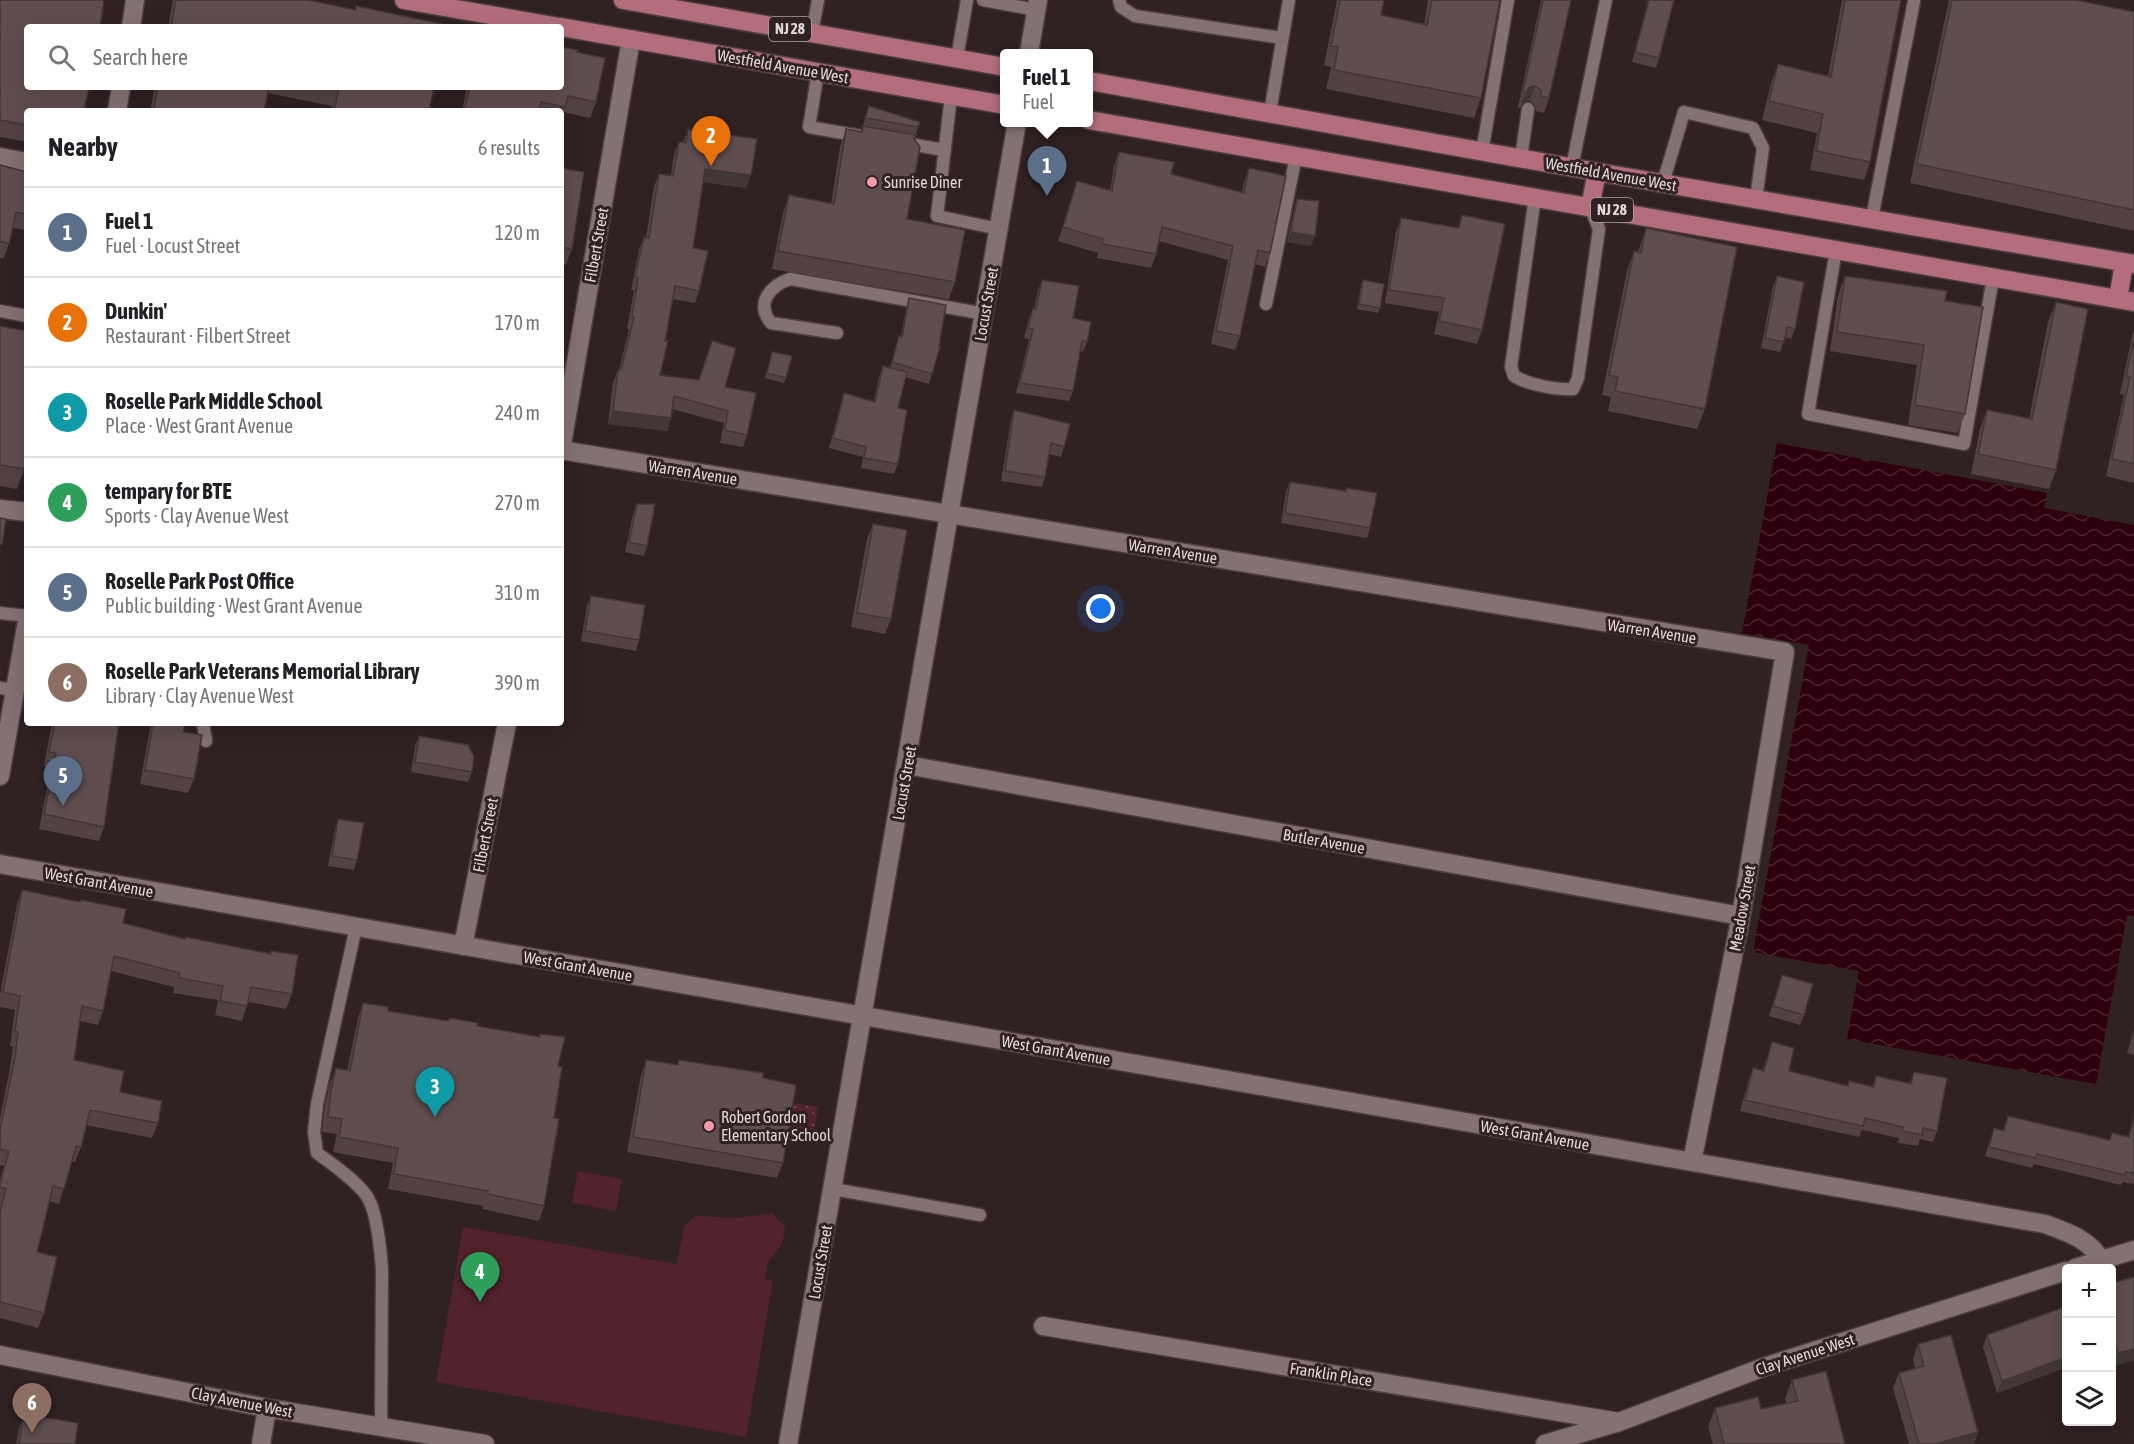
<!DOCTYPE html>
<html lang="en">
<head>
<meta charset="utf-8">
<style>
	:root { --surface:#fff; --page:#f6f6f6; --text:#202124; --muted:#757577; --line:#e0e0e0; --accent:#0b8043 }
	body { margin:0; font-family:"Asap Condensed",sans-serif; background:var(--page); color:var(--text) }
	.controls { position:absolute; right:18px; bottom:18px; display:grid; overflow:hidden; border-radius:6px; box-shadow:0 6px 24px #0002 }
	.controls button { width:54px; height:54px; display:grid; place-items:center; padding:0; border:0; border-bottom:2px solid var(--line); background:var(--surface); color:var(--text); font:30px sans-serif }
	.you { position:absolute; left:1101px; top:609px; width:21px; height:21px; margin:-15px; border:4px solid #fff; border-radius:50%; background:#1a73e8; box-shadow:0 0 0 9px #1a73e833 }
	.badge { display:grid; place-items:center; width:39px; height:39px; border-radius:50%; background:var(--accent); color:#fff; font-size:20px; font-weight:700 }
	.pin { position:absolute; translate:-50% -50px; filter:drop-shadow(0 2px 3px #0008) }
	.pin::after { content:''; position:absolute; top:32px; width:21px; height:18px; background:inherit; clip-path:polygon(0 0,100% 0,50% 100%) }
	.popup { position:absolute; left:1000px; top:49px; width:93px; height:78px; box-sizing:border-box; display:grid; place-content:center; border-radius:6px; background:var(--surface); filter:drop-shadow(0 2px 4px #0005); font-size:20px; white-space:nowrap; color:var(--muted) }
	.popup b { font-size:22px; color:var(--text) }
	.popup::after { content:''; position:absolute; left:50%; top:100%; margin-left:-12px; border:12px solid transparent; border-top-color:var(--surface) }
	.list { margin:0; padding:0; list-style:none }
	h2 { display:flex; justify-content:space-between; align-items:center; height:78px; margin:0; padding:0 24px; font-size:26px }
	h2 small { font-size:20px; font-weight:400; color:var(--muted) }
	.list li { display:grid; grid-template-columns:39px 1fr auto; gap:18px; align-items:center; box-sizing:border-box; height:90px; padding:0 24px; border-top:2px solid var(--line) }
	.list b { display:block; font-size:22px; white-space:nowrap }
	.list p { margin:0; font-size:20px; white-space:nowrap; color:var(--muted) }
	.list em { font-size:20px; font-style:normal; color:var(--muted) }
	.icon { flex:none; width:33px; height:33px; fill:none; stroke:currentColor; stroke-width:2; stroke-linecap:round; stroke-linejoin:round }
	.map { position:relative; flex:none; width:2134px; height:1444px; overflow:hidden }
	.search { position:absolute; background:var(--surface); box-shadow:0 6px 24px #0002; left:24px; top:24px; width:540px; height:66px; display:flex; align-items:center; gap:15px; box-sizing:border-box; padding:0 21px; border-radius:6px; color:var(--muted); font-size:22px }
	.panel { position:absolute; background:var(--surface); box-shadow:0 6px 24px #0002; left:24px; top:108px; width:540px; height:618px; border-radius:6px }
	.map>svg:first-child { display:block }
	.park { fill:url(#park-dots) }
	.pitch { fill:#52222d }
	.water { fill:url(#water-waves) }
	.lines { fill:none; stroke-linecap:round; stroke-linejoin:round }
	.lane-casing { stroke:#4c3f42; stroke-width:15 }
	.street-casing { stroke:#4c3f42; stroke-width:21 }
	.secondary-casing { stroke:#4c3f42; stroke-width:21 }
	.primary-casing { stroke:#4c3f42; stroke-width:21 }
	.lane { stroke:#847173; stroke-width:12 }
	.street { stroke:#847173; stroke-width:18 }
	.secondary { stroke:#847173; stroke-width:18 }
	.primary { stroke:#b36d7b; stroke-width:18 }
	.wall { fill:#524244 }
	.shaded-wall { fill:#423637 }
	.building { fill:#5f4d4f; stroke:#423637; stroke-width:1.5 }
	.poi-dot { fill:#f39aaa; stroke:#302123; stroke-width:2 }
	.labels { text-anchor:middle; stroke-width:6; stroke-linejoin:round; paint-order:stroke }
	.shield { fill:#302123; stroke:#aca0a2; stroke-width:1.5 }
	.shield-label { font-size:15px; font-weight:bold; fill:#e1d6d8 }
	.street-label { font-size:16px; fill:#e1d6d8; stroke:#302123 }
	.poi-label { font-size:16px; fill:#e1d6d8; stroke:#302123; text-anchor:start }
</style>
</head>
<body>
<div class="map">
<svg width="2134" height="1444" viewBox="0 0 2134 1444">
	<defs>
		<pattern id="park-dots" width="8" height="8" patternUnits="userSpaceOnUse" patternTransform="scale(1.5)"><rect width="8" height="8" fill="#52222d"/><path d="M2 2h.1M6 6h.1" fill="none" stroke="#6b414b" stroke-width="1.8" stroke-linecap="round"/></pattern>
		<pattern id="water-waves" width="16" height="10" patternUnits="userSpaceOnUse" patternTransform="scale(1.5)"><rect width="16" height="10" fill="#2e000d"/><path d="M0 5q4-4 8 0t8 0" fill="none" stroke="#4c2430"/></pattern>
	</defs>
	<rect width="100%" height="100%" fill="#302123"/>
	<path class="park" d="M793,1103l25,4 -5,32 -26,-4z"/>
	<path class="pitch" d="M578,1171l44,8 -6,32 -44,-8z
		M772,1213l13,14 -2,15 -16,22 -2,15 8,2 -27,156 -310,-55 27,-155 214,37 7,-37 11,-11 44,2z"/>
	<path class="water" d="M1777,443l270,50 -3,15 90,17v391l-7,-1 -31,169 -249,-45 12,-68 -106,-19 56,-307 -67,-12z"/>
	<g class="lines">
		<g class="lane-casing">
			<path id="lane" d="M983,0l53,10
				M1119,0l2,7 14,9 147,22
				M812,33l6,-33
				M957,58l10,-58
				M818,72l-9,55 51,9
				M951,96l-14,120 62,13
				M1270,113l19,-113
				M904,143l40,7
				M1482,152l26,-152
				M1521,158l7,-49
				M1572,167l34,-167
				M1663,183l21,-71 69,16 10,20 -7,51
				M1535,197l-24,170 3,9c15,9 42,14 59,13l5,-11 21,-149 -9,-22
				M1872,218l42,-217
				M1836,250l-28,164 156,30 29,-166
				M1266,304l30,-148
				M0,311l27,5
				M837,333l-66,-10c-16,-20 -1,-37 19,-44l195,35
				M0,613l27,3
				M0,688l15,2
				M203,723l3,18
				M356,927l-39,177 -3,28 3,21c14,10 45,32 52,47 8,15 12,53 13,69l-1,158
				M833,1189l147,26"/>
		</g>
		<g class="street-casing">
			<path id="street" d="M0,157l27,5
				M561,450l1224,202 -44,264 -49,246
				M561,450l70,-411
				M0,509l27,3
				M907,765l834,151
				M0,864l2045,360c22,8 44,15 56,36
				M463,946l44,-223
				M2075,1268l59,-18
				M1043,1326l576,96
				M0,1355l267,53 218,36
				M261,1444l6,-36
				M788,1444l229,-1322
				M1545,1444l74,-22 145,-55 302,-96"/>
		</g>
		<g class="secondary-casing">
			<path id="secondary" d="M131,27l4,-27
				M1029,53l9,-53
				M117,111l4,-24
				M0,776l27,-155"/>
		</g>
		<g class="primary-casing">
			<path id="primary" d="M404,0l155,27
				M623,0l382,67
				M561,27l444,78
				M1089,81l508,91 537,92
				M1089,120l1045,182
				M1590,207l7,-35
				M2118,299l6,-36"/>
		</g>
		<use href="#lane" class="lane"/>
		<use href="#street" class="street"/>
		<use href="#secondary" class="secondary"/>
		<use href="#primary" class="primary"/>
	</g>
	<path class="wall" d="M0,0l27,111v31l-27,-5z
		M173,0h135l47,10 1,-4 90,21h-278z
		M1337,0h47l-3,15 43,9 4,-24h72l-19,98 -7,20 -148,-29 5,-22 -7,-2z
		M1541,0h30l-22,98 -5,15 -8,-2 -1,-6 -5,-4 -6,1 -4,6 -2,-1z
		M1648,0h26l-15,58 -3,10 -24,-6z
		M1842,0h59l-31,162 -6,18 -54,-10 7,-37 -55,-13 9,-37 7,-19 50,12z
		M1949,0h127l58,12v219l-224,-48z
		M577,52l19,50 -6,16 -27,-6 -2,6v-7h-99l5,-24h94z
		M155,87h279l-5,24h-98l1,-5 -64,-13 -4,18h-114z
		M869,106l49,21 -4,12 -7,80 48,63 -6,17 -177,-30 11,-56 6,-18 42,9 9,-57 6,-18 15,3z
		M688,129l58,59 -43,-6 -10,66 6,43 -4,12 -22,-4 -13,76 39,5 13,-39 13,46 22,48 -4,12 -23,-4 4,-20 -52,-14 -1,9 -4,13 -59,-7 5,-42 5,-12h1l10,-41h-2l7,-39h-3l8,-40 5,-13 2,1 8,-52 5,-12 12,1 3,-21 5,-12 4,1z
		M1119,152l52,22 71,18 2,-10 5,-14 21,85 -5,14 -10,-3 -15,72 -5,14 -24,-6 17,-84 -69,-19 -3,13 -5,14 -54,-10 1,-5 -40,-12 19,-60 33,10 4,-25z
		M0,165l27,7v58l-14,-2 -4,16 -5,14h-4z
		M561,168l11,81 -6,16 -5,-1z
		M1297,199l14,47 -24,-4 7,-33z
		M1462,215l20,115 -5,14 -43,-10 5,-22 -54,-9 11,-71 5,-14 57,10z
		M1646,228l59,181 -8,20 -89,-18 3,-14 -9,-2 25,-124 7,-20 4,1z
		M1777,276l18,53 -4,10 -6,-2 -5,15 -19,-4 12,-62z
		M1845,276l100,25 20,113 -8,19 -49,-8 9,-60 -87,-14 8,-56z
		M1042,280l31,38 14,24 -4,10 -3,-1 -7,40 -4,10 -53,-8 13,-54 -5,-1 5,-20 4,-10 1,1 4,-19z
		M1363,280l17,28 -2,5 -21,-4 4,-24z
		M909,298l23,76 -3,10 -24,-7 -7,31v56l-4,10 -33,-6 2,-11 -34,-9 12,-45 3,-10 30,8 5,-24 4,-11 7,2 6,-22 3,-10h2l5,-28z
		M2056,302v168l-7,19 -78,-15 9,-45 7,-19 42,9 19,-97z
		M0,326l24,143 -7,20 -17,-3z
		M2134,331v152l-28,-7 18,-81 -4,-1 12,-58z
		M772,352l14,26 -2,5 -19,-5z
		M1014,410l50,37 -3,10 -12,-3 -4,23 -3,10 -41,-6 10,-61z
		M1290,482l55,9 1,-3 24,40 -3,10 -86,-15 5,-31z
		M637,504l10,42 -3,10 -19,-4 8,-38z
		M873,524l18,95 -6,15 -34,-7 16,-88z
		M591,596l48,44 -3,11 -55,-10 6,-35z
		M52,723h67l-15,104 -5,14 -60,-12 12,-61 -7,-2z
		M151,723h34l-2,9 11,47 -6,14 -48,-9z
		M419,736l53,36 -4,10 -57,-10 4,-26z
		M338,819l19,41 -3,10 -26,-4 7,-37z
		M22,890l101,33 62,16 85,15 1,-3 21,43 -6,15 -38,-7 -6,19 -27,-6 3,-15 -45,-7 1,-6 -63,-16 -8,40 -5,14 -18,-4 -6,39 46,32 38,31 -6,15 -66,-13 -5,22 -6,15 -3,-1 -13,43 -10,-3 -12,51 7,61 -6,15 -38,-10v-139l4,-13 -4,-1v-47l9,-45 4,-26 -3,-1 5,-36 -15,-3v-13l17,-90z
		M1782,975l22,40 -4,10 -31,-9z
		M363,1003l25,8 151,26 1,-3 18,32 -14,140 -5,15 -57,-12 1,-3 -95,-17 5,-26 -60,-11 4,-18 -15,-2 3,-27 5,-22 6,-15 11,3 11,-53z
		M2134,1028v27l-7,-2z
		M1772,1042l17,29 59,15 1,-5 23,6 4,-11 34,7 4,-11 23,59 -4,11 -13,-3 -2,7 -20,-3 1,-5 -37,-8 -3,7 -119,-26 9,-32 4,-11 10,2z
		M646,1060l31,5 2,-5 84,18 20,85 -6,15 -150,-26 14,-77z
		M2134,1115v69l-11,-2 -2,3 -87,-21 -2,4 -47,-12 9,-28 9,2 5,-14 101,24 3,-7 16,4z
		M2134,1277v83l-21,6 -1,-7v-76z
		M2067,1306v61l-70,26 -14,-46 4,-12z
		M1918,1344l60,88 -4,12h-65l-16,-56 6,-15 16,-5 -2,-9z
		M1792,1380l53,64h-132l-5,-17 7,-19 46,1 25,-6 -1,-4z
		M24,1414l51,30h-59l3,-15z"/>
	<path class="shaded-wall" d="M1535,86l-5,15 -6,1 -4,6 5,-15 5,-6z
		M705,169l46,6 -5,13 -46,-6z
		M1291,232l24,4 -4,10 -24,-4z
		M613,411l58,7 -4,13 -59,-7z
		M2134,1349v11l-21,6 5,-13z
		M2067,1357v10l-70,26 5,-12z
		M1978,1432l-4,12h-39z"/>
	<path class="building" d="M0,0h104l-4,27h-73v60h62l-5,24h-57v14l-27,-5z
		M176,0h132l48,10v-4l91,19 -1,2h-275z
		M1340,0h44l-3,15 46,10 5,-25h68l-19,98 -147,-28 4,-23 -7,-1z
		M1543,0h28l-22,98 -8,-2v-6l-6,-4 -5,1 -5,6 -2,-1z
		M1649,0h25l-15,58 -24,-6z
		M1845,0h56l-31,162 -54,-11 7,-37 -54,-13 9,-37 53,13z
		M1952,0h124l58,12v198l-217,-46z
		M561,47l17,3 -1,2 28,6 -9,44 -28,-6 -3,11 -24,-5 -2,9h-75l6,-24h91z
		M158,87h111l-5,24h-111z
		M336,87h98l-5,24h-95l5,-23z
		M869,106l51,16 -2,5 -53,-9z
		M863,126l53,9 -2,4 6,8 -13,72 58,11 -10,52 -177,-31 11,-56 45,9 12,-75 16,3z
		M688,129l69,10 -6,36 -46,-6 -12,79 15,3 -9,40 -24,-5 -10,55h3l-8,34 39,5 13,-39 24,7 -11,39 31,6 -9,42 -22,-5 3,-19 -54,-15 -3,22 -58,-7 5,-41h3l13,-53 -2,-1 6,-38 -3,-1 9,-40 5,1 10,-64 14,2 6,-34 7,1z
		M1119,152l55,10 -3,12 73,19 5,-25 37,8 -16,77 -12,-3 -18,86 -24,-5 17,-85 -71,-19 -6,27 -54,-10 1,-5 -40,-12 14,-46 35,10z
		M0,165l27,7v42l-11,-2 -7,32 -9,-3z
		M561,168l23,4 -12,77 -11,-2z
		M1297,199l22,2 -4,35 -24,-4z
		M1462,215l43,9 -23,106 -43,-9 5,-23 -55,-8 12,-72 58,10z
		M1646,228l91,19 -32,162 -90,-18 3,-14 -9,-2 25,-124 7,2z
		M1777,276l27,6 -9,47 -8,-2 -3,15 -19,-4z
		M1845,276l102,15 -2,10 38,6 -18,107 -50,-9 9,-60 -87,-13z
		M1042,280l37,6 -6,32 18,4 -4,20 -5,-1 -9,50 -53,-8 13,-54 -5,-1 5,-20 3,1z
		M1363,280l21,4 -4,24 -21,-4z
		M909,298l37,7 -7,42h1l-8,27 -40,-12 7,-26 3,1z
		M2056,302l32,7 -32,161 -78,-16 9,-44 45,9z
		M0,326l27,5v122l-3,16 -24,-4z
		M2134,339v125l-22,-5 18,-82 -4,-1z
		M772,352l20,4 -6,22 -19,-5z
		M883,366l24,6 -9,36 9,2 -9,54 -34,-6 2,-11 -33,-9 11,-45 31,9z
		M1014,410l56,14 -6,23 -13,-4 -6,34 -40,-6z
		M1290,482l56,9v-3l31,5 -7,35 -85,-15z
		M637,504h18l-8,42 -18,-4z
		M0,518l6,1 -4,26 -2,-1z
		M873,524l34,6 -16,89 -34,-6z
		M591,596l54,9 -6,35 -54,-9z
		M55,723h64l-15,104 -60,-13 12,-61 -7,-1z
		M153,723h32l-2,9 19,3 -8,44 -49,-9z
		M419,736l49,9 6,12 -2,15 -57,-10z
		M338,819l26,4 -7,37 -25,-4z
		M22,890l58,12 1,-2 45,9 -3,14 62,16 1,-2 85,17v-3l27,4 -6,39 -41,-7 -4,19 -27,-5 3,-15 -44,-8 1,-5 -66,-17 -11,55 -21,-5 -8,54 50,11 -4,21 42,9 -4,22 -68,-13 -9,37 -5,-1 -12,43 -11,-3 -16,66 20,5 -13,56 -44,-11v-89l6,-24 -6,-2v-3l9,-33 -9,-2v-19l15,-72 3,-26 -3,-1 5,-35 -17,-4z
		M1782,975l31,9 -9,31 -31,-9z
		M363,1003l25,4v4l60,10 2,-3 28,5 -1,3 63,11v-3l25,3 -7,29 4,1 -8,51 5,1 -15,87 -56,-12v-3l-94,-17 4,-26 -59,-11 3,-18 -14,-2 3,-27 5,-22 14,3z
		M2134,1029v15l-3,-1z
		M1772,1042l22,6 -5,23 59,15 1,-5 25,6 2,-11 35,8 3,-12 33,6 -10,53 -14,-3 -1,7 -20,-4 1,-4 -38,-9 -2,8 -118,-26 8,-32 11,3z
		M646,1060l32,5 1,-5 84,13v5l33,7 -13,78 -150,-26z
		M2008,1116l102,24 2,-7 17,4 5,-19v55l-8,-1 -1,3 -88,-21 -1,4 -47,-11 5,-19 10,3z
		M2134,1277v72l-16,4 -6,-22v-48z
		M2067,1306v22l-2,1 2,3v25l-65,24 -15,-46z
		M1951,1335l27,97 -43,12h-16l-20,-71 25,-7 -6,-22z
		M1826,1371l19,73h-121l-9,-36 43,-11 3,12 37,-8 -6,-21z
		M24,1414l54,9 -3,21h-56z"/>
	<g class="poi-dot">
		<circle cx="872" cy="182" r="6"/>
		<circle cx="709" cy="1126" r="6"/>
	</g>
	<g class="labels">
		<g class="shield">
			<rect x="769" y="17" width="42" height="24" rx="4.5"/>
			<rect x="1591" y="198" width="42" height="24" rx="4.5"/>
		</g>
		<g class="shield-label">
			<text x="790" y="34">NJ 28</text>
			<text x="1612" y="215">NJ 28</text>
		</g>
		<g class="street-label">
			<text transform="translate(783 66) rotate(10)" y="6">Westfield Avenue West</text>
			<text transform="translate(1611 174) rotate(10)" y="6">Westfield Avenue West</text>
			<text transform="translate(596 245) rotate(-80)" y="6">Filbert Street</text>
			<text transform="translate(986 304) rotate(-80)" y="6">Locust Street</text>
			<text transform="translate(693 472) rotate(9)" y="6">Warren Avenue</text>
			<text transform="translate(1173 551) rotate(9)" y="6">Warren Avenue</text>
			<text transform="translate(1652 631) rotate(9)" y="6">Warren Avenue</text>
			<text transform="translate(904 783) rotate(-80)" y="6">Locust Street</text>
			<text transform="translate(485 835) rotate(-79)" y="6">Filbert Street</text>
			<text transform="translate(1324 841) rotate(10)" y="6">Butler Avenue</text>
			<text transform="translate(99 882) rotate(10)" y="6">West Grant Avenue</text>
			<text transform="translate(1742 908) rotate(-80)" y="6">Meadow Street</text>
			<text transform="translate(578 966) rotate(10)" y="6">West Grant Avenue</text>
			<text transform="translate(1056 1050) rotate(10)" y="6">West Grant Avenue</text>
			<text transform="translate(1535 1135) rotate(10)" y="6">West Grant Avenue</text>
			<text transform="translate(820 1262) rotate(-80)" y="6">Locust Street</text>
			<text transform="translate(1805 1354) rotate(-18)" y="6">Clay Avenue West</text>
			<text transform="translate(1331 1374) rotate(9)" y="6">Franklin Place</text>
			<text transform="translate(242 1402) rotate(11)" y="6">Clay Avenue West</text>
		</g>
		<g class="poi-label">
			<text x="884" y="188">Sunrise Diner</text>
			<text x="721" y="1123">Robert Gordon<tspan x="721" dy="18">Elementary School</tspan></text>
		</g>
	</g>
</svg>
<div class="controls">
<button>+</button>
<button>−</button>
<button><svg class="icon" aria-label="layers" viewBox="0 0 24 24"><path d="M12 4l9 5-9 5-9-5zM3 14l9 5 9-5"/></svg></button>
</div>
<div class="you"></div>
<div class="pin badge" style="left:1047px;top:196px;background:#5c6f8a">1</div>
<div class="popup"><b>Fuel 1</b>Fuel</div>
<div class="pin badge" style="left:711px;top:166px;background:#e8710a">2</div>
<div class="pin badge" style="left:435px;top:1117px;background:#0f9aa8">3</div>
<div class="pin badge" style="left:480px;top:1302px;background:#2e9e5b">4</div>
<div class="pin badge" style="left:63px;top:806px;background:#5c6f8a">5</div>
<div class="pin badge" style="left:32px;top:1433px;background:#8d6e63">6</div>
<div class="search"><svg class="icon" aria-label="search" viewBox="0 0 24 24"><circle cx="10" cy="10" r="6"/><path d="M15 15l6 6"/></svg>Search here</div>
<section class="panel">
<h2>Nearby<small>6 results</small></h2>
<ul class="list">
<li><span class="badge" style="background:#5c6f8a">1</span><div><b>Fuel 1</b><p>Fuel · Locust Street</p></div><em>120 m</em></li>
<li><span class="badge" style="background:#e8710a">2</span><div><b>Dunkin'</b><p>Restaurant · Filbert Street</p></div><em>170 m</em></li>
<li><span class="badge" style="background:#0f9aa8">3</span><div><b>Roselle Park Middle School</b><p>Place · West Grant Avenue</p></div><em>240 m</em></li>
<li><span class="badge" style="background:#2e9e5b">4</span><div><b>tempary for BTE</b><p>Sports · Clay Avenue West</p></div><em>270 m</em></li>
<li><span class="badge" style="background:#5c6f8a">5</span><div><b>Roselle Park Post Office</b><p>Public building · West Grant Avenue</p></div><em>310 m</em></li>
<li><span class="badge" style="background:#8d6e63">6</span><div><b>Roselle Park Veterans Memorial Library</b><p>Library · Clay Avenue West</p></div><em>390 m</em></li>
</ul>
</section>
</div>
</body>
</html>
